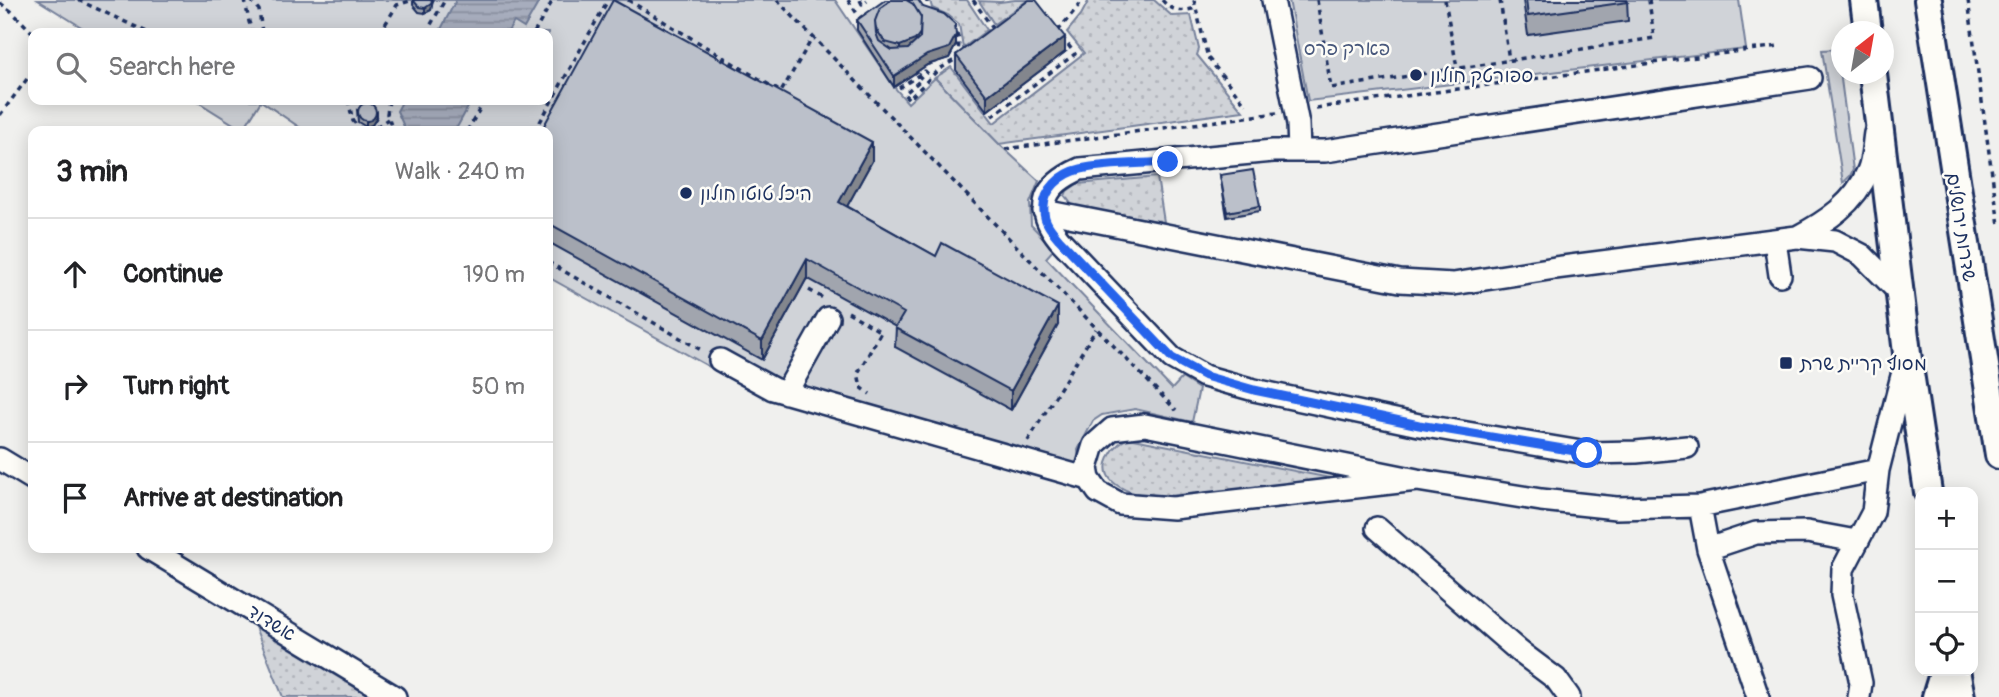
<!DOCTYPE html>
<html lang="en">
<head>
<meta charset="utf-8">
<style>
	:root { --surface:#fff; --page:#f2f2f2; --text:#202124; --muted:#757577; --line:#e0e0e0 }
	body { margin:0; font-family:Pangolin,"Playpen Sans Hebrew",sans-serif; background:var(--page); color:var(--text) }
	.controls { position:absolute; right:21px; bottom:21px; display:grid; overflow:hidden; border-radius:14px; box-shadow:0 4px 18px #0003 }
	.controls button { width:63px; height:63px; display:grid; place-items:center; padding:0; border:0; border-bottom:2px solid var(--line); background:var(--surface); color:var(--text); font:35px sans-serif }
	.compass { position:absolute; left:1831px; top:21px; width:63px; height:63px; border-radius:50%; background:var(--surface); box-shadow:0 4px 18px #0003; rotate:31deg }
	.stop { position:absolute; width:21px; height:21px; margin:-16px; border:5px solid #2563eb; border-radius:50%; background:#fff }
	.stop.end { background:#2563eb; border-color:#fff; box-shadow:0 2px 7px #0008 }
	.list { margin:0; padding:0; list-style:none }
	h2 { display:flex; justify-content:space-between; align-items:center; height:91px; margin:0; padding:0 28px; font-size:30px }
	h2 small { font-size:23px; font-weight:400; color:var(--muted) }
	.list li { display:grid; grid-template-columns:46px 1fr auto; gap:21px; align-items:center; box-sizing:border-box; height:112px; padding:0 28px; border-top:2px solid var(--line) }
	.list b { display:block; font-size:26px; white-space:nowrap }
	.list em { font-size:23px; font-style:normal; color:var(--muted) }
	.icon { flex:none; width:38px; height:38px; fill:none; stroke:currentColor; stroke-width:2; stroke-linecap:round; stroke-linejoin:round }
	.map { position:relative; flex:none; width:1999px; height:697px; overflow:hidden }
	.search { position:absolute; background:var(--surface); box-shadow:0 4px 18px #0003; left:28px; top:28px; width:525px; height:77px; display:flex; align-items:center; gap:18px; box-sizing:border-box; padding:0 24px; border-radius:14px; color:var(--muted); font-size:26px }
	.panel { position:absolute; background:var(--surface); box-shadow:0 4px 18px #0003; left:28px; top:126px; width:525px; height:427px; border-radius:14px }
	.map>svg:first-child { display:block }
	.grass { fill:url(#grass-dots); stroke:#76819b; stroke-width:2 }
	.green { fill:#d0d3d8; stroke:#76819b; stroke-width:2 }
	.water { fill:url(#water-rules); stroke:#6f7b97; stroke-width:2 }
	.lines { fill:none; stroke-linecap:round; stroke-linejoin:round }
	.minor-casing { stroke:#1b2f5e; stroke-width:26 }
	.major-casing { stroke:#1b2f5e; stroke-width:32 }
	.path { stroke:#1b2f5e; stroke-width:3.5; stroke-dasharray:5 5; stroke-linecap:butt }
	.minor { stroke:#fdfcf7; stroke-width:21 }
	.major { stroke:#fdfcf7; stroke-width:26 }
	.wall { fill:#a1a5ae; stroke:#1b2f5e; stroke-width:2 }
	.shaded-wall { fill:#83868d; stroke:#1b2f5e; stroke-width:2 }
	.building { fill:#bbc0ca; stroke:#1b2f5e; stroke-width:2 }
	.route { stroke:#2563eb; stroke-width:9 }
	.poi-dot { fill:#1b2f5e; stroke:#fdfcf7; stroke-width:2.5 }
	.labels { text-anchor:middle; stroke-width:5; stroke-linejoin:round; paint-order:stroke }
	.park-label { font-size:19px; fill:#48587c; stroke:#fdfcf7 }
	.poi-label { font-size:19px; fill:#1b2f5e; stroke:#fdfcf7; text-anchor:start }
	.street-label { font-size:19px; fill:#1b2f5e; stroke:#fdfcf7 }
</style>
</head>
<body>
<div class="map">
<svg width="1999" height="697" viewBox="0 0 1999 697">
	<defs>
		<pattern id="grass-dots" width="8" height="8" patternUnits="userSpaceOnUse" patternTransform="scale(1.75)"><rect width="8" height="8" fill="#d0d3d8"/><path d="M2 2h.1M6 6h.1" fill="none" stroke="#b2b5bc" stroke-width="1.8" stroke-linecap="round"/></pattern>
		<pattern id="water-rules" width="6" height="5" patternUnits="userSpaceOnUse" patternTransform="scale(1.75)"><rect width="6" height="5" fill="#a7adbd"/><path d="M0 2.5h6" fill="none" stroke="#878d9d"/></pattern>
	</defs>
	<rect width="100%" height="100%" fill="#f0f0ee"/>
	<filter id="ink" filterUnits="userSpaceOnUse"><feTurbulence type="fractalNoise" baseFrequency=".0143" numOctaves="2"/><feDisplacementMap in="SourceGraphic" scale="14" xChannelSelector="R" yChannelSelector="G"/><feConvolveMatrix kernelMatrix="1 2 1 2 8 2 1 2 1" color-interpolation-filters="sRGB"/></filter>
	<g filter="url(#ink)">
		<path class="grass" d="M930,0h37l20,30 -24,18 -4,-24 -11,-9 -16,-7z
			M1015,0h13l-34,24 -15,-23 21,1z
			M1089,0h65l18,16 19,-1 8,34 -2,6 46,56 -244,33 -64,-66 16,-11 43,56 90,-70 -17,-21 14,-17z
			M1157,177l7,45 -91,-16 -8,-10 2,-5 10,-7z
			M1126,439h8l211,42c-39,4 -79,9 -118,13 -17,2 -36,6 -53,6 -19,0 -74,-9 -67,-37 3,-11 10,-19 19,-24z
			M255,627l116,70h-88z"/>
		<path class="green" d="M38,0h797l59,87 14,16 27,-25 64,66 40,37 -9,22 1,22 23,24 -8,9 126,131 10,-11 17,11 -7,33 -57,-13 -33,6 -9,6 -15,29 3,35 -321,-90 -212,-118v-146h-243l-44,-30 -18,29 -48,-30h353v-67h-457z
			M1289,0h450l7,49 -438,52z
			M1837,49l16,121 -3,6 -7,7 -21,-133z"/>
		<path class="water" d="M456,0h84l-16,28 -10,-6 -7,11h-68z
			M403,100h69l-17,31h-49l-9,-20z"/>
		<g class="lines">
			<g class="minor-casing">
				<path id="minor" d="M1273,0l25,124 1,27
					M1044,211l356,70 53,3 102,-16 242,-31 38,4 27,14 39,39
					M1797,237c29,-15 58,-34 71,-66 5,-11 5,-26 7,-38
					M1775,241l5,34
					M720,360l53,29 316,90
					M786,393l42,-75
					M1687,447l-51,5 -49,1 -168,-28 -165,-35 -50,-14 -32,-18 -113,-119c-26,-32 -15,-54 21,-70l193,-18h52l485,-73
					M0,459l33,20
					M1417,480l-244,28 -53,-4 -22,-12 -9,-13 -2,-11 7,-23 18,-16 33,-4 272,55 124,20 75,8 84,-2
					M1377,528l143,124 36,27 13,18
					M148,548l247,149
					M1708,549l48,-16 51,-1 49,9
					M1758,697l-50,-148 -8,-43 178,-36 28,-110
					M1859,697l2,-14 -19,-88 1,-26 30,-57 5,-42"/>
			</g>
			<g class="major-casing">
				<path id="major" d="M1864,0l4,32
					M1928,0l71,455
					M1873,74l34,279 21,139
					M1956,671l5,26
					M1936,697l8,-26"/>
			</g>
			<path class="path" d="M78,0l71,33
				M245,0l4,22 4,11
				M251,0l8,10 3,23
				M628,0l153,92 32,-55
				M777,0l399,410
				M848,0l12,18 4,-3
				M860,0l2,4 5,-4
				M973,0l21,30
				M1162,0c10,12 20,12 34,8
				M1194,0l14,58 38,47
				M1317,0l14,88 323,-50 -5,-38
				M1445,0l12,68
				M1500,0l9,60
				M1968,0l31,225
				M0,3l11,8 22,22
				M927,13v-13
				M952,25c10,12 7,24 3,38
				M1058,31l25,-31
				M380,33l17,-28 16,-5
				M426,33l19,-33
				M534,33l19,-33
				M918,75l4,4 -18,15 5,5 29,-29 18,-11
				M899,88l26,-17 6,6
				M348,100l5,21 10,10 9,-1 16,-11
				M389,100l-2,14 6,17
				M1316,108l463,-62
				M0,115l33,-44
				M992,116l83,-62 -12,-16
				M467,131l18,-31
				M535,131l73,-131
				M1005,149l272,-36
				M548,262l155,89
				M809,290l14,8
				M848,312l33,20 -23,41 3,14 9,7
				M1028,441l68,-112"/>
			<use href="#minor" class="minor"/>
			<use href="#major" class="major"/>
		</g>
		<path class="wall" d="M413,0h20l-2,10 -6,3 -6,-1 -6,-7z
			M1523,0h104l1,21 -100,14z
			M923,7l33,38 -7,13 -22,7 -33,22 -37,-57v-10z
			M1065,52l-78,59 -31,-41v-15z
			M357,110l20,7 -5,8 -6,2 -8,-5z
			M548,131l324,30 -25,45 211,119 -47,85 -116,-63 1,-20 -89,-49 -45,82 -214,-118z
			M1220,175l40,31v5l-33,6z"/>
		<path class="shaded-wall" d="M432,0h1l-2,10 -6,3v-5z
			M920,33v15l-20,13v-15z
			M956,35v10l-7,13 -22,7 -33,22v-11z
			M1065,37v15l-78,59v-15z
			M377,112v5l-5,8 -6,2v-5z
			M872,142v19l-33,60v-19z
			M807,259v19l-45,82v-19z
			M1058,306v19l-47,85v-19z"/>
		<path class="building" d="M413,0h19l-1,4 -6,4 -6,-1z
			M613,0l259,142 -33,60 97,54 6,-13 116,63 -47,85 -116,-63 9,-15 -97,-54 -45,82 -214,-118v-92h-7z
			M885,0h6l-11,8 -5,13 1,12 3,8 13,9 16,-1 12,-11 1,-21 -8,-13 -7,-4h-5h17l5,7 21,7 11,10 1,11 -7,13 -22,7 -33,21 -37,-56z
			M891,0h15l7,4 8,13 -1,16 -5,7 -15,6 -15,-4 -9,-13 -1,-8 5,-13z
			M1029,0h7l29,37 -78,59 -31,-41z
			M1526,0h101l1,2 -100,14z
			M358 112a9 9 0 1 1 18 0a9 9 0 1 1-18 0Z
			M1253,170l7,36 -33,6 -7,-37z"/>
	</g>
	<g class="lines" filter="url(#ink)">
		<path class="route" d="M1168,162c-28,2 -61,1 -87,7 -19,4 -39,21 -37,42 0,11 8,20 15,28l113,119 33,18 49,14 165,35 168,28"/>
	</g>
	<g class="poi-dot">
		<circle cx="1416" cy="75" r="7"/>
		<circle cx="686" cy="193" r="7"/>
		<rect x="1779" y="356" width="14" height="14" rx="3.5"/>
	</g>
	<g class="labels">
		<g class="park-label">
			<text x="1347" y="55">פארק פרס</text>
		</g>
		<g class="poi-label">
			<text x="1430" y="82">ספורטק חולון</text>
			<text x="700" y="200">היכל טוטו חולון</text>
			<text x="1800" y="370">מסוף קריית שרת</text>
		</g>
		<g class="street-label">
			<text transform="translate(1962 227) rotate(81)" y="7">שדרות ירושלים</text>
			<text transform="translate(272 622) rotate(31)" y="7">אשדוד</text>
		</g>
	</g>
</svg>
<div class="controls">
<button>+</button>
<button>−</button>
<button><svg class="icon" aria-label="locate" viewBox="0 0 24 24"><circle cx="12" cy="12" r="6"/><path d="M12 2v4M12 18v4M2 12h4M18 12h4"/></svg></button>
</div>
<svg class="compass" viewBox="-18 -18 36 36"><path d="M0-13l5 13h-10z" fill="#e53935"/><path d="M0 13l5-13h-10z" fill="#757577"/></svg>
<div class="stop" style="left:1587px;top:453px"></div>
<div class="stop end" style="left:1168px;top:162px"></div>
<div class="search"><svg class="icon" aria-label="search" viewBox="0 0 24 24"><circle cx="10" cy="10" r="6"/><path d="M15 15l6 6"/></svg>Search here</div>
<section class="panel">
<h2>3 min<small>Walk · 240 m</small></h2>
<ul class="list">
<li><svg class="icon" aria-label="ahead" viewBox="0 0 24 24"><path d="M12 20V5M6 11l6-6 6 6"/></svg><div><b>Continue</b></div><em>190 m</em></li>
<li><svg class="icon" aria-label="right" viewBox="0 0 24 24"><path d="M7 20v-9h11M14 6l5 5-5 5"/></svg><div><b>Turn right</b></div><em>50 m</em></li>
<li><svg class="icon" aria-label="arrive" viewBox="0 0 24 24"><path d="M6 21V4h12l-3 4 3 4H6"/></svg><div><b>Arrive at destination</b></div></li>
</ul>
</section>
</div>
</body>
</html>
